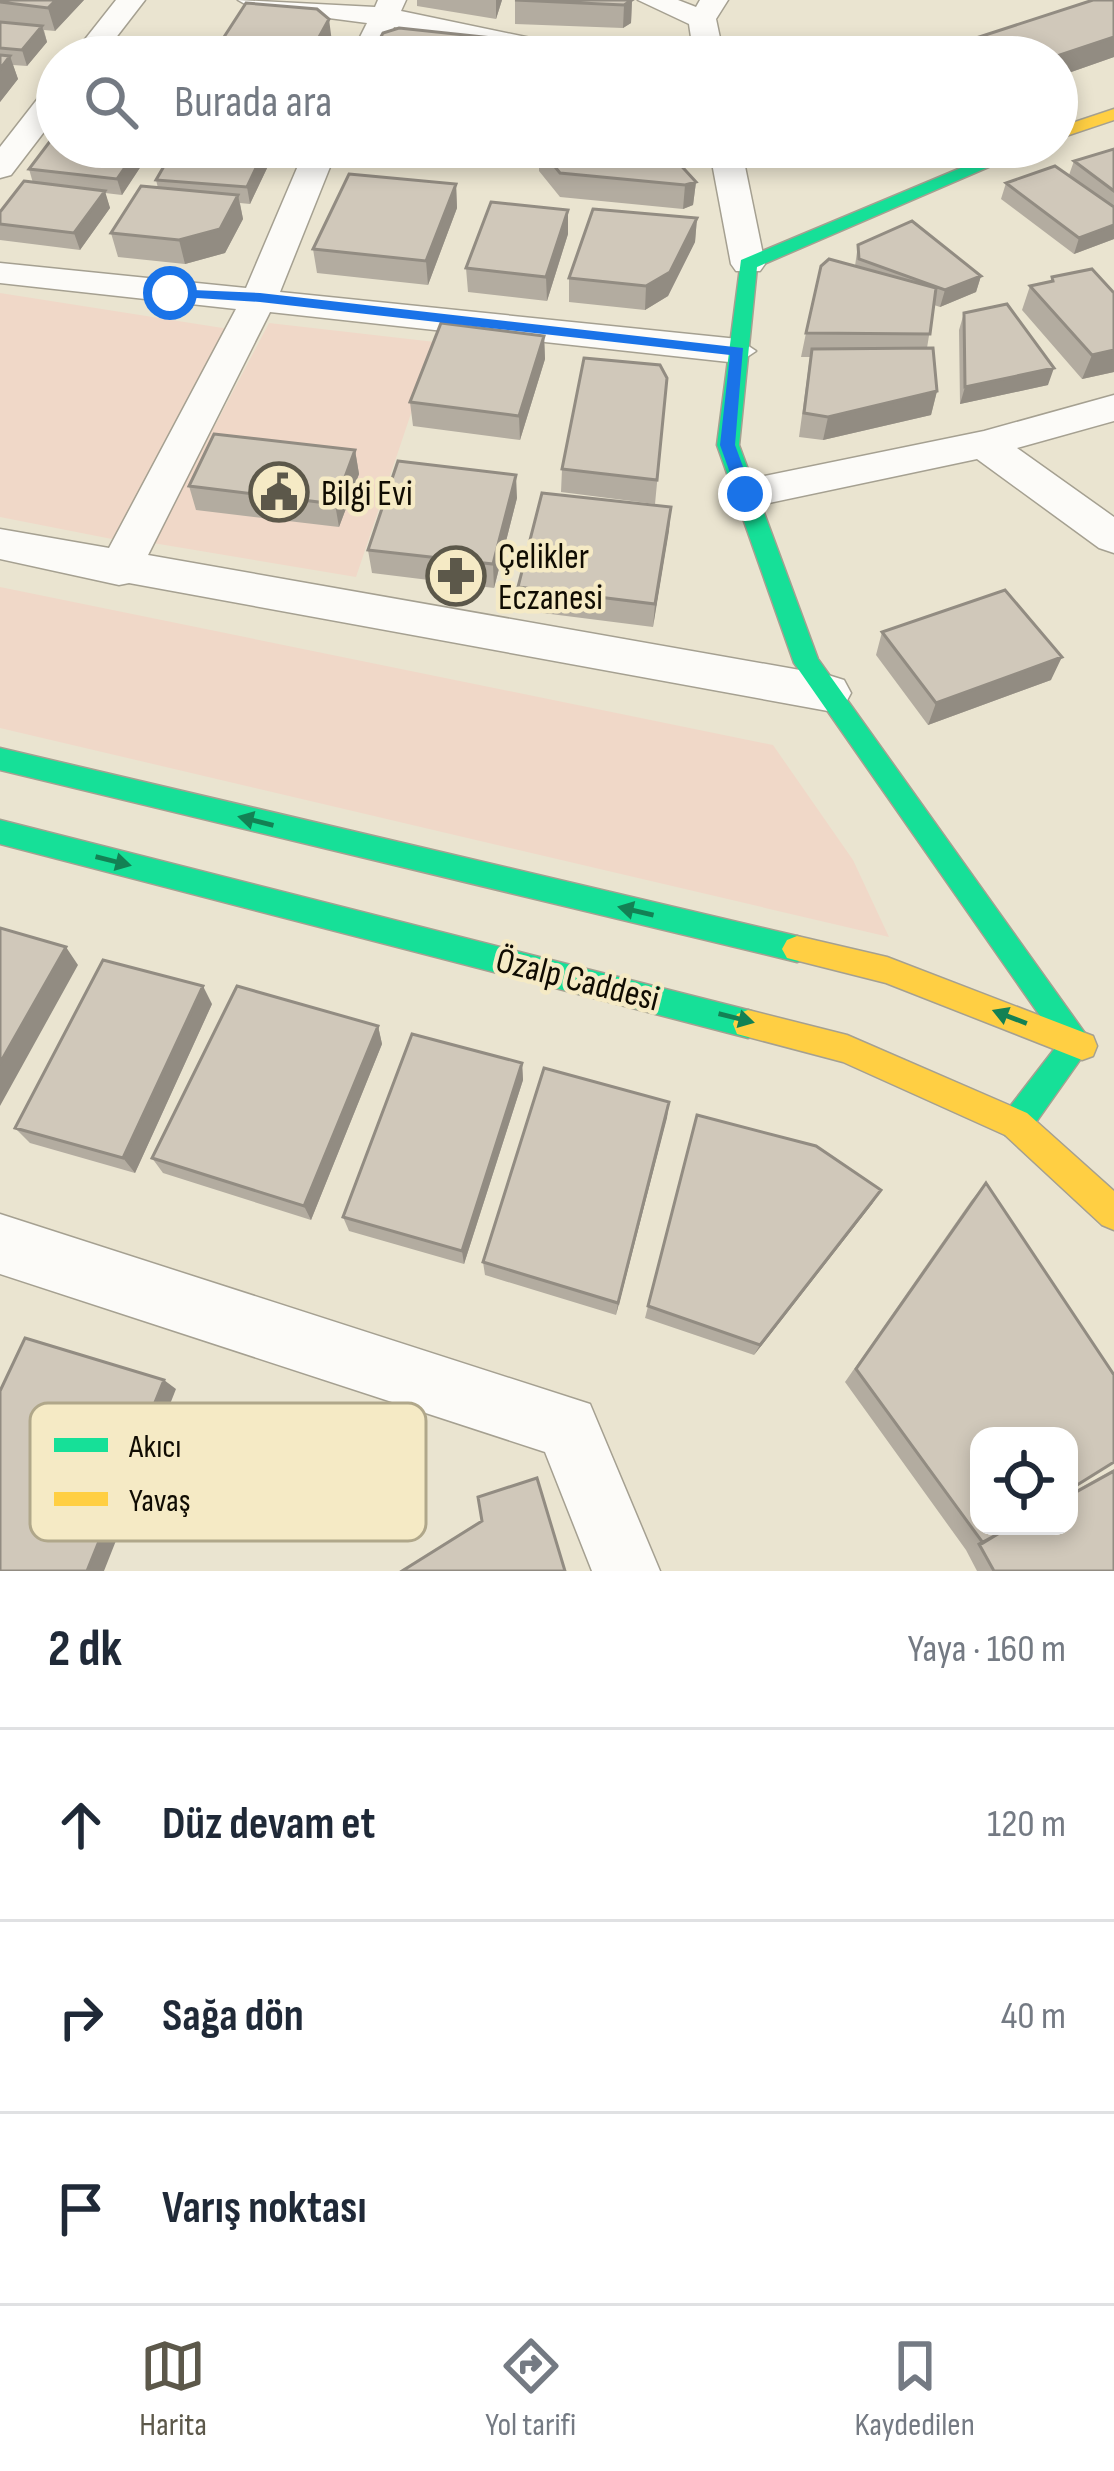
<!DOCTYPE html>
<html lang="tr">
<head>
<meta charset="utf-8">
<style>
	:root { --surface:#fff; --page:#f2f2f3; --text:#1f2937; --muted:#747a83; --line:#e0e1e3; --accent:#5c584a }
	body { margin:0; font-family:"Sofia Sans Condensed",sans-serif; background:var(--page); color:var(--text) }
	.controls { position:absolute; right:36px; bottom:36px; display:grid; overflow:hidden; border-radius:24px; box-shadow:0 6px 18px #0003 }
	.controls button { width:108px; height:108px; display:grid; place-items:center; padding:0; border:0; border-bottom:3px solid var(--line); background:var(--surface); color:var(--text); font:60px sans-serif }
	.stop { position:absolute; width:36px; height:36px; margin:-27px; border:9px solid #1a73e8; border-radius:50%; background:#fff }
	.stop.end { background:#1a73e8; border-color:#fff; box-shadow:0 3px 12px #0008 }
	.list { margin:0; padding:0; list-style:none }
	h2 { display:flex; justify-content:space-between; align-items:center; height:156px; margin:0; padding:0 48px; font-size:51px }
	h2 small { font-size:39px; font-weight:400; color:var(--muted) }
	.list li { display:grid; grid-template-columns:78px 1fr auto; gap:36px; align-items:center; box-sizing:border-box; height:192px; padding:0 48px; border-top:3px solid var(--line) }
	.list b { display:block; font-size:45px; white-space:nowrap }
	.list em { font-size:39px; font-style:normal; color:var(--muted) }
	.icon { flex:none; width:66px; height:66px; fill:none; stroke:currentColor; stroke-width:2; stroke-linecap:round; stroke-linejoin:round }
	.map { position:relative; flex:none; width:1114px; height:1571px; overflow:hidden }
	.search { position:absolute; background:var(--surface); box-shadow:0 6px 18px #0003; left:36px; right:36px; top:36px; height:132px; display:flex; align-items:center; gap:30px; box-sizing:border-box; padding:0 42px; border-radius:66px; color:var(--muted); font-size:45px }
	.sheet { height:732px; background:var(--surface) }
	nav { display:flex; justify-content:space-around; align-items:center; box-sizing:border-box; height:168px; border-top:3px solid var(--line); background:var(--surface); font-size:33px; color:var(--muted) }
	nav a { display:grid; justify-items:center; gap:6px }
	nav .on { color:var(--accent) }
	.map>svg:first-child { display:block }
	.green { fill:#f0d8c8 }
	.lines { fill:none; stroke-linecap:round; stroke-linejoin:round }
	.street-casing { stroke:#a5a091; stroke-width:3 }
	.fast-casing { stroke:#a5a091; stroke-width:3 }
	.slow-casing { stroke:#a5a091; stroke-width:3 }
	.street { fill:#fcfbf8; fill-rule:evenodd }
	.fast { fill:#16e098; fill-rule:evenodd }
	.slow { fill:#ffcf43; fill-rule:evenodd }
	.wall { fill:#b3aca0 }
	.shaded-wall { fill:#928c82 }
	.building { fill:#d0c8ba; stroke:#928c82; stroke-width:3 }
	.oneway { fill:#138154 }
	.route { fill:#1a73e8 }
	.labels { text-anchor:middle; stroke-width:9; stroke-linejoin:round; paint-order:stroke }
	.poi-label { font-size:36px; fill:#100c02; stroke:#f5eac5; text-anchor:start }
	.street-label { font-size:36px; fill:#100c02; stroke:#f5eac5 }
	.key { fill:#f5eac5; stroke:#b0a78a; stroke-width:3 }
	.key-label { font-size:33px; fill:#100c02 }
</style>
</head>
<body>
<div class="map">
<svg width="1114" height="1571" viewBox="0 0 1114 1571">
	<rect width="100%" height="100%" fill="#eae4d0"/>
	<path class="green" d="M0,293l229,36 -112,211 -117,-23z
		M269,323l166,19 -79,235 -203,-34z
		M0,587l773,158 80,115 36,77 -889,-209z"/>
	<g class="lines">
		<g class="street-casing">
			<path id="street" d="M116,0h29l-44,57h-30z
				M238,0l137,7 3,-7h28l-5,11 178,37 15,9h-57l-143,-30 -14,30h-30l17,-34 -115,-15z
				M638,0h40l18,7 4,-7h28l-12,19 8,38h-30l-5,-33z
				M57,85v30l-46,60 -11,3v-31l46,-59z
				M306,147h32l-58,145 458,47 18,12 -18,12 -468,-51 -122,243 680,120 16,5 7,13 -7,13 -16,5 -699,-128 -10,2 -119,-26v-30l109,19 127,-239 -236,-26v-20l246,25z
				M709,147h32l24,117 -5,7h-24l-5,-7z
				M1114,395v26l-97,27 97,69v36l-15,-5 -122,-89 -232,49 -14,-4 -6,-10 6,-10 14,-4 239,-49z
				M0,1214l590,190 70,167h-68l-47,-119 -545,-178z"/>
		</g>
		<g class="fast-casing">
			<path id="fast" d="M1011,147h24l-278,120 -18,178 79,214 274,384 -65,92 -11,4 -11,-4 -5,-11 5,-11 54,-70 -265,-380 -77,-218 24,-185z
				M0,748l797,188 10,4 5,9 -5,9 -10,4 -797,-192z
				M0,820l748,190 11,4 4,10 -4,10 -11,4 -748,-194z"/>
		</g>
		<g class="slow-casing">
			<path id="slow" d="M1114,109v11l-57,19v-11z
				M797,936l90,21 206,79 4,10 -4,10 -11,4 -196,-77 -99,-25 -5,-9 5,-9z
				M748,1010l99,25 180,78 87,78v39l-12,-5 -97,-90 -162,-73 -106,-28 -4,-10 4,-10z"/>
		</g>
		<use href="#street" class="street"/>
		<use href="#fast" class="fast"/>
		<use href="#slow" class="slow"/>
	</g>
	<path class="wall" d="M0,0h84l-29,31 -11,-1 3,12 -20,24 -14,-1 5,14 -18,23z
		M417,0h85l-6,19 -79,-13z
		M515,0h117l-1,23 -8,5 -108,-4z
		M1114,0v57l-57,20v-20h-85l4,-19z
		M57,147h88l2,10 -25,38 -17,-2 5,15 -30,42 -80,-10v-28l33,-29 -4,-14z
		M175,147h104l-4,7 -8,-1 2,11 -19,40 -10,-1 3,16 -18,34 -40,11 -67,-7 -7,-24 47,-45 -2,-8z
		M519,147h145l32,35 -3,23 -10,4 -123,-12 -21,-26v-16l-10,3z
		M1114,149v90l-40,15 -73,-55 5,-16 63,-8 5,-14z
		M456,184l1,24 -29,77 -111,-12 -4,-24z
		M568,210v24l-21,67 -79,-9 -2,-24z
		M697,218l-2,24 -27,54 -23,14 -76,-8v-24z
		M858,245l123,31 -5,16 -36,15 -6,-2 -7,43 10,43 -6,24 -108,25 -24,-3 11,-80h-9l5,-24 49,-67z
		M1052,277l62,95 -32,7 -60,-69 8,-24 20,-4z
		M964,313l84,72 -88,19 -1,-74z
		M544,336l1,23 -25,81 -107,-14 -3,-24z
		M667,378l-12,126 -94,-12 1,-23z
		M355,450l4,24 -20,53 -143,-17 -7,-24z
		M517,498l-23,90 -122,-15 -4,-23z
		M671,507l-18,120 -134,-17 -1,-23z
		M882,632l169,48 -123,45 -52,-70z
		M212,1004l-77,169 -105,-30 -15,-15z
		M378,1026l4,18 -71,176 -148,-47 -11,-15z
		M522,1063l1,17 -59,184 -115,-33 -6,-14z
		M669,1102l-53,213 -131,-40 -2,-13z
		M697,1115l184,75 -9,14 -118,151 -109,-37z
		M986,1183l-7,343h90v-32l45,-25v102h-137l-11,-21 -121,-168 126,-181z"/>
	<path class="shaded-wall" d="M56,0h28l-29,31 -7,-23z
		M496,0h6l-6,19z
		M632,0l-1,23 -8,5 1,-23z
		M329,19l3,23 -8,15h-16z
		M42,26l5,16 -20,24 -5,-16z
		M1114,37v20l-57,20v-20z
		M493,38l1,19h-10z
		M10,56l8,23 -18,23v-33z
		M139,147h6l2,10 -25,38 -5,-16z
		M266,147l3,17 -19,40 -3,-17z
		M529,147h36h-26v8l-10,3z
		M696,182l-3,23 -10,4 2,-24z
		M456,184l1,24 -29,77 -2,-24z
		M105,191l5,17 -30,42 -6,-17z
		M238,195l5,24 -18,34 -40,11 -6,-24z
		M568,210v24l-21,67 -1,-24z
		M697,218l-2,24 -27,54 -23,14 1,-24z
		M1114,225v14l-40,15 5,-16z
		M981,276l-5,16 -36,15 5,-17z
		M544,336l1,23 -25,81 -1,-24z
		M1114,350v22l-32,7 10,-24z
		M1054,368l-6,17 -88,19 5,-17z
		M937,391l-6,24 -108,25 5,-23z
		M355,450l4,24 -20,53 -4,-23z
		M516,475l1,23 -23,90 -1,-24z
		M671,507l-2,24 -16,96 2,-23z
		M1062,657l-11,23 -123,45 8,-22z
		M66,947l12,18 -78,141v-43z
		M203,986l9,18 -77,169 -12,-15z
		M378,1026l4,18 -71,176 -7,-14z
		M522,1063l1,17 -59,184 -2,-13z
		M669,1102l-2,16 -51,197 2,-12z
		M881,1190l-9,14 -118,151 6,-10z
		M164,1380l12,9 -72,182h-17z"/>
	<path class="building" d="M0,0h56l-8,8 -48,-6z
		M515,0h117l-8,5z
		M1093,0h21v37l-60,20h-49l-29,-19z
		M246,3l71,6 12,10 -21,38h-66l-29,-3z
		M0,22l42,4 -20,24 -22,-2z
		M399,28l94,10 -9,19h-114l13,-24z
		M0,55l10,1 -10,13z
		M57,132v15h82l-22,32 -88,-10z
		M175,147h91l-19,40 -91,-7z
		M539,147h125l32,35 -11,3 -125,-12z
		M1114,149v42l-40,-30z
		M1055,166l59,41v18l-35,13 -73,-55z
		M349,174l107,10 -30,77 -113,-12z
		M24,181l81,10 -31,42 -74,-9v-12z
		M141,186l97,9 -18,34 -41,11 -68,-7z
		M491,202l77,8 -22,67 -80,-9z
		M593,209l104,9 -27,54 -24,14 -77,-8z
		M912,221l69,55 -36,14 -86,-31 -1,-14z
		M829,259l107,29 -6,46 -124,-1 15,-67z
		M1092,269l22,24v57l-22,5 -62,-69 23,-5 -1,-4z
		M1007,304l47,64 -89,19 -1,-74z
		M441,323l103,13 -25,80 -109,-14z
		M933,348l4,43 -109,26 -24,-4 8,-64z
		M584,358l76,7 7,13 -10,102 -95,-11z
		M214,434l141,16 -20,54 -146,-18z
		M398,461l118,14 -23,89 -125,-14z
		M542,493l129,14 -16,97 -137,-17z
		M1005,590l57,67 -126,46 -54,-71z
		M0,928l66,19 -66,116z
		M103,960l100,26 -80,172 -108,-30z
		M237,986l141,40 -74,180 -152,-48z
		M412,1034l110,29 -60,188 -119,-34z
		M544,1068l125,34 -51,201 -135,-41z
		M697,1115l119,31 65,44 -121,155 -112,-39z
		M986,1183l128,192v87l-45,28v-54h-90v90h32l-28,17 -127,-174z
		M25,1338l139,42 -77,191h-87v-180z
		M1114,1471v100h-120l-15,-27 34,-18h56v-30z
		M537,1478l28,93h-163l80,-50 -4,-24z"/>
	<defs><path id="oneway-solid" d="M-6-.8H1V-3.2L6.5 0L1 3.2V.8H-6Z" transform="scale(3)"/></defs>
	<g class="oneway">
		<use href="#oneway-solid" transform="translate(256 821) rotate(-166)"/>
		<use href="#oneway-solid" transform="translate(113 861) rotate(14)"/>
		<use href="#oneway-solid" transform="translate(636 911) rotate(-167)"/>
		<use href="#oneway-solid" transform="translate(1010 1017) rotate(-159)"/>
		<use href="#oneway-solid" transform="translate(736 1018) rotate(14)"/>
	</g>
	<path class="route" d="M170,289l90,4 483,55 -8,97 18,49 -14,4 -19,-53 10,-90 -470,-53 -95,-6z"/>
	<defs>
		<g id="civic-ring" transform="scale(3)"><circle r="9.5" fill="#f5eac5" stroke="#5c584a" stroke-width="1.5"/><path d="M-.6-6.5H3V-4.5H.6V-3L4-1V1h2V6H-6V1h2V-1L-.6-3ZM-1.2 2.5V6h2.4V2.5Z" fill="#5c584a"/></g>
		<g id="pharmacy-ring" transform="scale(3)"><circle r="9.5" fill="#f5eac5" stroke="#5c584a" stroke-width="1.5"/><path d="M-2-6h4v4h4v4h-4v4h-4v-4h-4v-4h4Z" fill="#5c584a"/></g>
	</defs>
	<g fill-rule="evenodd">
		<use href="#civic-ring" x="279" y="492"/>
		<use href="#pharmacy-ring" x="456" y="576"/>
	</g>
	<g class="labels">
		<g class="poi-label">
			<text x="321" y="505">Bilgi Evi</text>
			<text x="498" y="568">Çelikler<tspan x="498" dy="41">Eczanesi</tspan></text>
		</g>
		<g class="street-label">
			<text transform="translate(578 978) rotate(14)" y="13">Özalp Caddesi</text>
		</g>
	</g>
	<rect x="30" y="1403" width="396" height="138" rx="18" class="key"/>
	<rect x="54" y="1438" width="54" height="14" fill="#16e098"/>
	<rect x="54" y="1492" width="54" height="14" fill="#ffcf43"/>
	<g class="key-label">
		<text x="129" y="1457">Akıcı</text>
		<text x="129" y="1511">Yavaş</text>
	</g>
</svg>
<div class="controls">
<button><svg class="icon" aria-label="locate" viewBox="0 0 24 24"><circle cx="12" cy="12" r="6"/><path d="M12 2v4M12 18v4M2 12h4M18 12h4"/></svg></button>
</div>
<div class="stop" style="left:170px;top:293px"></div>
<div class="stop end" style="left:745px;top:494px"></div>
<div class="search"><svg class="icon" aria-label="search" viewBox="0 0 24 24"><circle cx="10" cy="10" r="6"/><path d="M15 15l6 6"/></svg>Burada ara</div>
</div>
<section class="sheet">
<h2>2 dk<small>Yaya · 160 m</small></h2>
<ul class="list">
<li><svg class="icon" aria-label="ahead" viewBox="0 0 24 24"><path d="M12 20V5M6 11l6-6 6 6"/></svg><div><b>Düz devam et</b></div><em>120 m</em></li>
<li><svg class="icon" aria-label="right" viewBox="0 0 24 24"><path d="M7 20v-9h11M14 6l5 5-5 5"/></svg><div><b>Sağa dön</b></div><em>40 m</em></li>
<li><svg class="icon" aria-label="arrive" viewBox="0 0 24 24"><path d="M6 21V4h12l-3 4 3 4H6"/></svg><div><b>Varış noktası</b></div></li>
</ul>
</section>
<nav>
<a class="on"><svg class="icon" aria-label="map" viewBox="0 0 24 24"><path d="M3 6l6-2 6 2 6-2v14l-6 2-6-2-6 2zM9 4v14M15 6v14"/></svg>Harita</a>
<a><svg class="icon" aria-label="directions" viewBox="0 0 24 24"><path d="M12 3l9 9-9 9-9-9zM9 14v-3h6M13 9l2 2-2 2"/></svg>Yol tarifi</a>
<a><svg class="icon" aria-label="saved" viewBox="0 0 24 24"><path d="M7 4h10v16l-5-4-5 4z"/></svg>Kaydedilen</a>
</nav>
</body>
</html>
